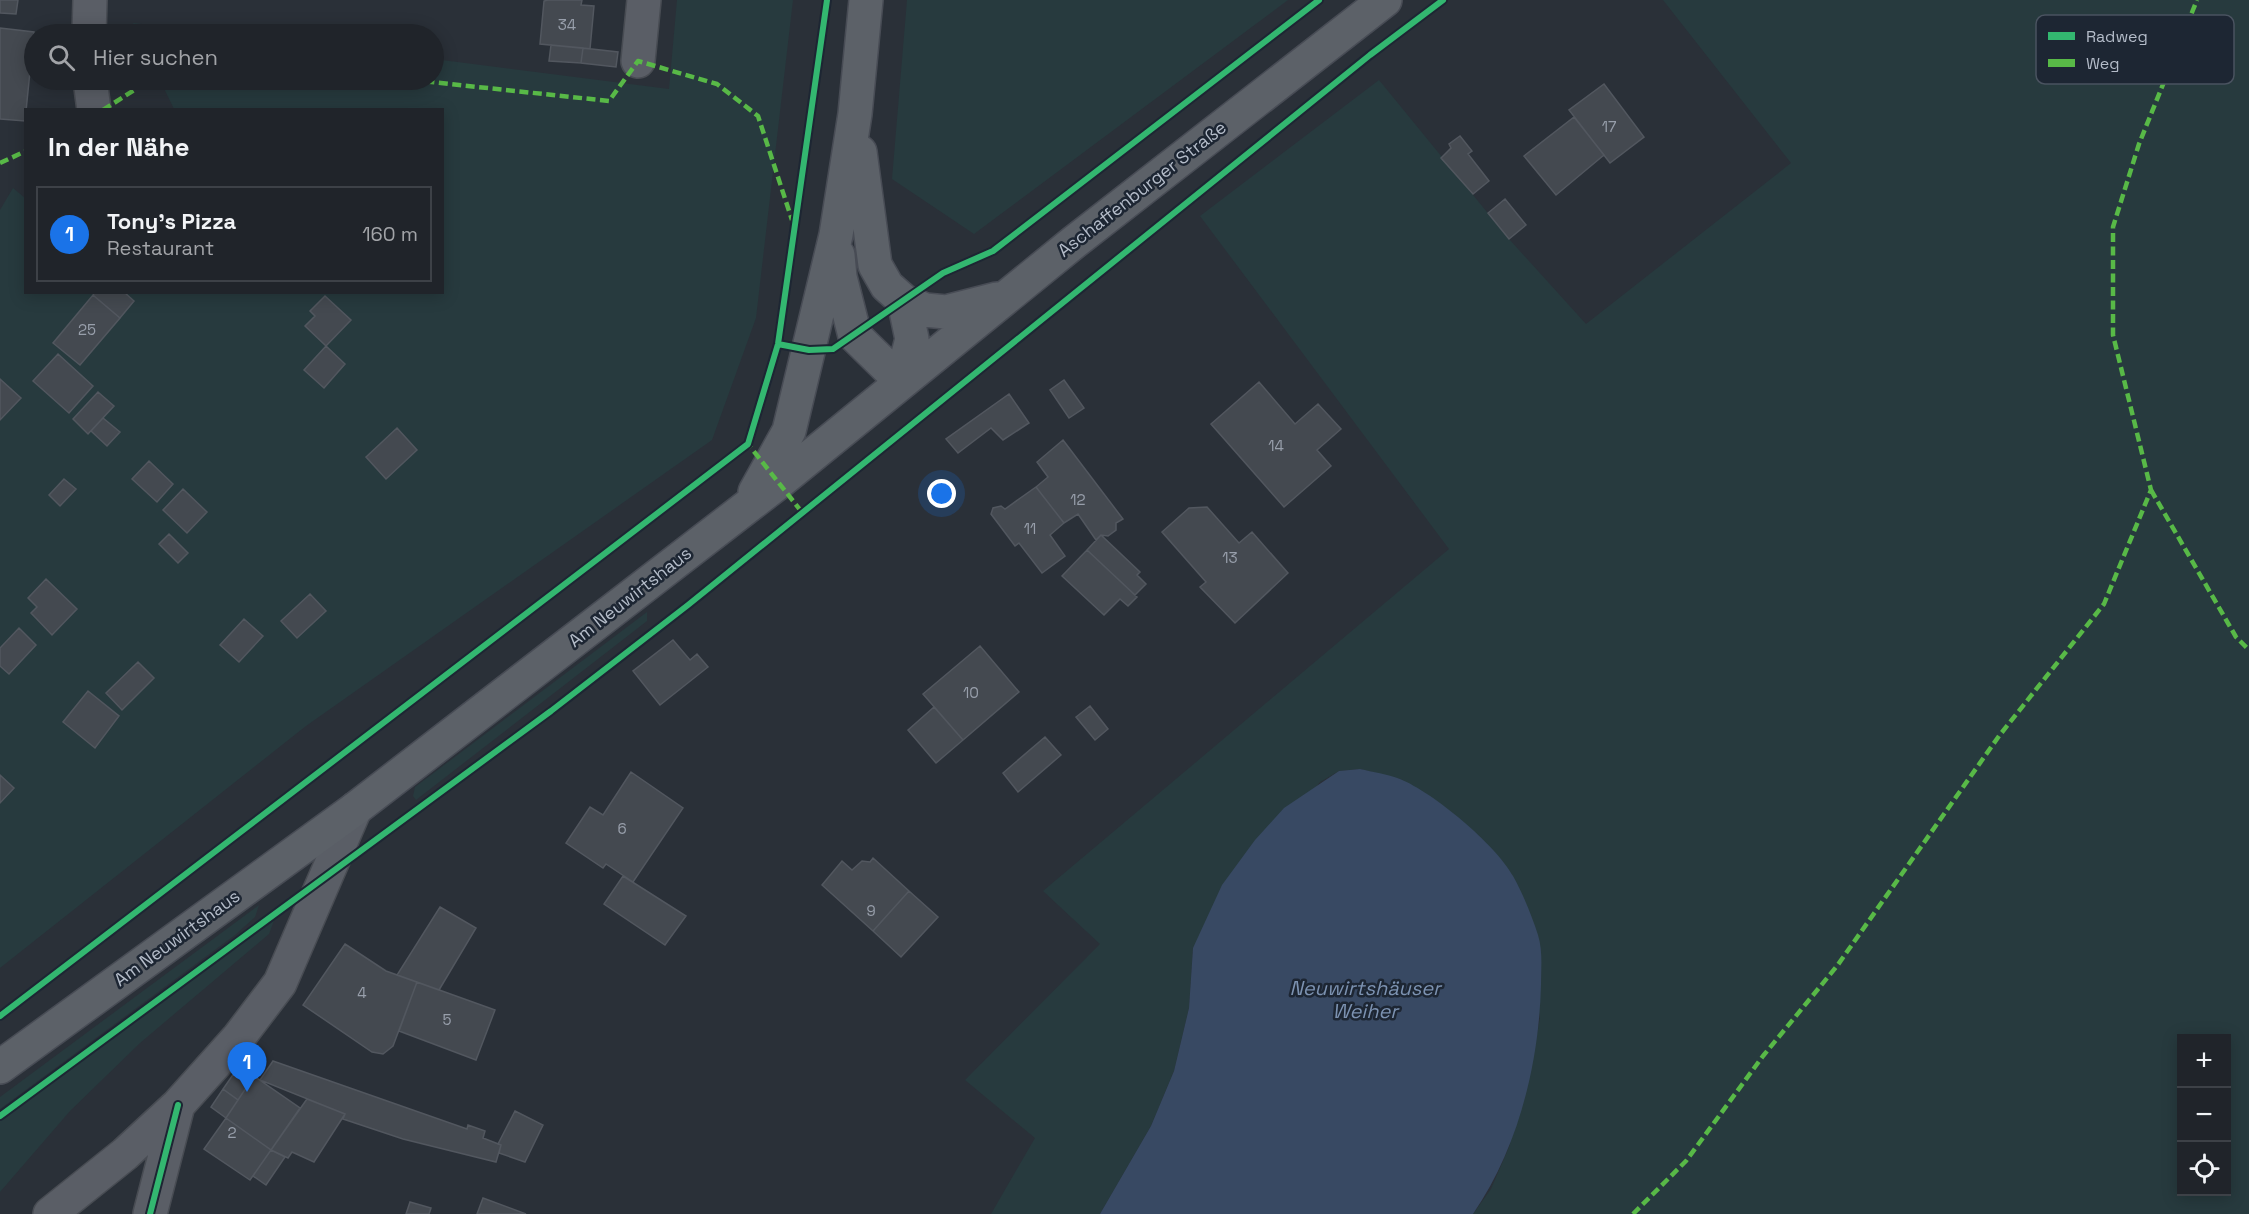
<!DOCTYPE html>
<html lang="de">
<head>
<meta charset="utf-8">
<style>
	:root { --surface:#20242a; --page:#2d3036; --text:#f1f3f6; --muted:#a2a4a8; --line:#3d4147; --accent:#1a73e8 }
	body { margin:0; font-family:"Space Grotesk",sans-serif; background:var(--page); color:var(--text) }
	.controls { position:absolute; right:18px; bottom:18px; display:grid; overflow:hidden; border-radius:0px; box-shadow:0 3px 15px #0003 }
	.controls button { width:54px; height:54px; display:grid; place-items:center; padding:0; border:0; border-bottom:2px solid var(--line); background:var(--surface); color:var(--text); font:30px sans-serif }
	.you { position:absolute; left:942px; top:494px; width:21px; height:21px; margin:-15px; border:4px solid #fff; border-radius:50%; background:#1a73e8; box-shadow:0 0 0 9px #1a73e833 }
	.badge { display:grid; place-items:center; width:39px; height:39px; border-radius:50%; background:var(--accent); color:#fff; font-size:20px; font-weight:700 }
	.pin { position:absolute; translate:-50% -50px; filter:drop-shadow(0 2px 3px #0008) }
	.pin::after { content:''; position:absolute; top:32px; width:21px; height:18px; background:inherit; clip-path:polygon(0 0,100% 0,50% 100%) }
	.list { margin:0; padding:0; list-style:none }
	h2 { display:flex; justify-content:space-between; align-items:center; height:78px; margin:0; padding:0 24px; font-size:26px }
	h2 small { font-size:20px; font-weight:400; color:var(--muted) }
	.list li { display:grid; grid-template-columns:39px 1fr auto; gap:18px; align-items:center; box-sizing:border-box; height:96px; margin:0 12px 12px; padding:0 12px; border:2px solid var(--line); border-radius:0px }
	.list b { display:block; font-size:22px; white-space:nowrap }
	.list p { margin:0; font-size:20px; white-space:nowrap; color:var(--muted) }
	.list em { font-size:20px; font-style:normal; color:var(--muted) }
	.icon { flex:none; width:33px; height:33px; fill:none; stroke:currentColor; stroke-width:2; stroke-linecap:round; stroke-linejoin:round }
	.map { position:relative; flex:none; width:2249px; height:1214px; overflow:hidden }
	.search { position:absolute; background:var(--surface); box-shadow:0 3px 15px #0003; left:24px; top:24px; width:420px; height:66px; display:flex; align-items:center; gap:15px; box-sizing:border-box; padding:0 21px; border-radius:33px; color:var(--muted); font-size:22px }
	.panel { position:absolute; background:var(--surface); box-shadow:0 3px 15px #0003; left:24px; top:108px; width:420px; height:186px; border-radius:0px }
	.map>svg:first-child { display:block }
	.green { fill:#273a3e; fill-rule:evenodd }
	.water { fill:#384963 }
	.building { fill:#444950; stroke:#52575f; stroke-width:1.5 }
	.lines { fill:none; stroke-linecap:round; stroke-linejoin:round }
	.minor-casing { stroke:#484c53; stroke-width:36 }
	.major-casing { stroke:#484c55; stroke-width:36 }
	.minor { stroke:#5a5e66; stroke-width:33 }
	.major { stroke:#5c6168; stroke-width:33 }
	.quiet { stroke:#58b947; stroke-width:4.5; stroke-dasharray:9 4.5; stroke-linecap:butt }
	.cycleway-casing { stroke:#1d2633; stroke-width:10 }
	.cycleway { stroke:#33b770; stroke-width:6 }
	.labels { text-anchor:middle; stroke-width:5; stroke-linejoin:round; paint-order:stroke }
	.number-label { font-size:15px; fill:#989fab }
	.street-label { font-size:18px; fill:#b4bcc9; stroke:#1d2633 }
	.water-label { font-size:20px; font-style:italic; fill:#7c92b1; stroke:#1d2633 }
	.key { fill:#1d2633; stroke:#4a5360; stroke-width:1.5 }
	.key-label { font-size:16px; fill:#b4bcc9 }
</style>
</head>
<body>
<div class="map">
<svg width="2249" height="1214" viewBox="0 0 2249 1214">
	<rect width="100%" height="100%" fill="#2a3038"/>
	<path class="green" d="M677,0h116l-37,318 -44,122 -406,286 -306,242v-758l13,-22 12,10 1,94h416v-182l-268,-1 -14,-29h274v-21l235,30z
		M907,0h381l-314,234 -82,-55z
		M1663,0h586v1214h-776l18,-25 18,-42 18,-60 13,-69 -28,-143 -30,-36 -26,-23 -30,-22 -26,-15 -40,-10 -21,2 -19,11 -127,166 -4,60 -15,63 -23,55 -51,88h-109l44,-76 -70,-58 135,-136 -57,-53 406,-342 -249,-333 179,-136 130,159 77,85 205,-161zM2182,1038h44v154h-44z
		M133,23l97,11h-91z
		M647,612v9l-231,179 -3,-4 2,-9z
		M259,905l-4,12 -20,18 -235,174v-12z
		M275,918l-6,16 -129,109 -70,68 -70,81v-72z"/>
	<path class="water" d="M1360,769c13,3 27,5 40,10 34,14 95,65 113,97 10,18 19,40 25,59 5,16 3,34 3,50 -2,79 -23,164 -68,229h-373l51,-88 23,-55 15,-63 4,-60 29,-63 33,-45 29,-32 55,-37z"/>
	<path class="building" d="M0,0h18l-2,14 -16,-1z
		M548,0h34l-1,5 13,1 -4,43 -50,-5 4,-43z
		M0,28l34,4 -9,89 -25,-2z
		M551,45l32,3 -2,15 -32,-2z
		M583,48l35,4 -2,15 -35,-4z
		M1604,84l40,53 -34,26 -41,-53z
		M1574,117l30,38 -48,40 -32,-39z
		M1460,136l12,15 -4,3 21,27 -16,13 -32,-36 10,-10 -2,-4z
		M1505,199l21,26 -17,14 -21,-26z
		M95,292h29l10,9 -14,17 -27,-23z
		M93,295l27,23 -40,47 -27,-22z
		M325,296l26,24 -25,26 -21,-20 10,-10 -5,-5z
		M326,346l19,18 -21,24 -20,-18z
		M58,354l35,32 -24,27 -36,-32z
		M0,379l21,19 -21,22z
		M1064,380l20,28 -15,10 -19,-28z
		M1259,382l36,42 23,-20 23,25 -24,21 14,16 -47,41 -73,-83z
		M98,392l16,14 -26,28 -15,-15z
		M1009,394l20,29 -26,17 -12,-12 -33,25 -12,-14z
		M103,418l17,14 -13,14 -16,-15z
		M397,428l20,22 -31,29 -20,-22z
		M1063,440l60,79 -7,4v7l-8,6 -7,-1 -5,5 -18,-26 -14,9 -28,-36 12,-10 -11,-15z
		M149,461l24,23 -16,18 -25,-23z
		M64,479l12,10 -16,17 -11,-11z
		M1036,487l28,36 -14,12 15,21 -23,17 -23,-30 -4,3 -24,-32 2,-6 8,-2 4,3z
		M183,489l24,23 -20,21 -24,-23z
		M1207,507l32,36 13,-11 36,41 -53,50 -35,-36 6,-5 -44,-50 27,-24z
		M169,534l19,19 -10,10 -19,-19z
		M1101,535l39,37 -3,3 9,9 -11,11 -48,-45z
		M1087,550l50,47 -9,9 -8,-7 -16,16 -42,-39z
		M46,579l31,30 -25,26 -21,-22 6,-6 -9,-9z
		M310,594l16,17 -29,27 -16,-17z
		M244,619l19,17 -24,26 -19,-17z
		M19,628l17,17 -27,29 -9,-8v-18z
		M673,640l17,20 7,-6 11,13 -48,38 -27,-34z
		M980,646l39,46 -56,48 -40,-46z
		M138,662l16,16 -32,32 -16,-17z
		M88,691l31,25 -24,32 -32,-26z
		M1090,706l18,23 -13,11 -19,-23z
		M934,707l29,33 -27,23 -28,-33z
		M1045,737l16,18 -43,37 -15,-19z
		M631,772l52,36 -50,74 -27,-18 -3,4 -37,-25 24,-36 13,8z
		M0,775l14,13 -14,15z
		M873,858l36,33 -36,40 -51,-46 20,-24 10,9 10,-9 8,1z
		M623,876l63,40 -21,29 -61,-41z
		M909,891l29,26 -37,40 -28,-26z
		M440,907l36,21 -37,62 -42,-15z
		M345,944l41,27 31,11 -24,64 -10,8 -11,-2 -69,-47z
		M417,982l78,28 -19,50 -77,-29z
		M273,1061l194,68 1,-4 17,6 -2,7 18,7 -5,17 -93,-23 -60,-20 2,-5 -85,-34z
		M239,1066l15,10 -16,24 -15,-11z
		M254,1076l46,32 -29,42 -45,-32z
		M223,1089l15,11 -12,18 -15,-11z
		M307,1099l38,15 -31,48 -22,-10 -4,6 -17,-8z
		M515,1111l28,14 -18,37 -26,-9 2,-8 -3,-1z
		M226,1118l45,32 -21,30 -46,-31z
		M271,1150l14,7 -19,28 -13,-9z
		M483,1198l43,16h-49z
		M410,1202l21,6 -2,6h-23z"/>
	<g class="lines">
		<g class="minor-casing">
			<path id="minor" d="M89,34l1,-34
				M638,61l6,-61
				M90,80l4,30
				M50,1214l75,-60 53,-49 61,-68 41,-54 75,-174
				M150,1214l28,-109"/>
		</g>
		<g class="major-casing">
			<path id="major" d="M860,152l15,113 12,21 17,15 21,9 21,2 51,-13
				M838,255l2,22 15,59 46,45
				M901,381l11,-42 -8,-38
				M755,492l34,-61 47,-196 19,-121 11,-114
				M0,1067l355,-258 423,-326 295,-240 312,-243"/>
		</g>
		<use href="#minor" class="minor"/>
		<use href="#major" class="major"/>
		<path class="quiet" d="M412,80l197,21 29,-40 79,23 41,32 34,104
			M103,110l47,-30
			M0,163l26,-12
			M749,440l-1,4 53,67
			M2151,490l85,147 13,13
			M1633,1214l53,-53 77,-105 74,-90 162,-230 105,-132 47,-114 -38,-155v-108l26,-83 58,-144"/>
		<g class="cycleway-casing">
			<path id="cycleway" d="M778,344l31,6 24,-1 110,-76 50,-22 326,-251
				M0,1016l748,-572 30,-100 49,-344
				M0,1116l551,-405 137,-106 682,-550 73,-55
				M150,1214l28,-109"/>
		</g>
		<use href="#cycleway" class="cycleway"/>
	</g>
	<g class="labels">
		<g class="number-label">
			<text x="567" y="30">34</text>
			<text x="1609" y="132">17</text>
			<text x="87" y="335">25</text>
			<text x="1276" y="451">14</text>
			<text x="1078" y="505">12</text>
			<text x="1030" y="534">11</text>
			<text x="1230" y="563">13</text>
			<text x="971" y="698">10</text>
			<text x="622" y="834">6</text>
			<text x="871" y="916">9</text>
			<text x="362" y="998">4</text>
			<text x="447" y="1025">5</text>
			<text x="232" y="1138">2</text>
		</g>
		<g class="street-label">
			<text transform="translate(1142 189) rotate(-38)" y="6">Aschaffenburger Straße</text>
			<text transform="translate(630 597) rotate(-38)" y="6">Am Neuwirtshaus</text>
			<text transform="translate(177 938) rotate(-36)" y="6">Am Neuwirtshaus</text>
		</g>
		<g class="water-label">
			<text x="1365" y="995">Neuwirtshäuser<tspan x="1365" dy="23">Weiher</tspan></text>
		</g>
	</g>
	<rect x="2036" y="15" width="198" height="69" rx="9" class="key"/>
	<rect x="2048" y="32" width="27" height="8" fill="#33b770"/>
	<rect x="2048" y="59" width="27" height="8" fill="#58b947"/>
	<g class="key-label">
		<text x="2086" y="42">Radweg</text>
		<text x="2086" y="69">Weg</text>
	</g>
</svg>
<div class="controls">
<button>+</button>
<button>−</button>
<button><svg class="icon" aria-label="locate" viewBox="0 0 24 24"><circle cx="12" cy="12" r="6"/><path d="M12 2v4M12 18v4M2 12h4M18 12h4"/></svg></button>
</div>
<div class="you"></div>
<div class="pin badge" style="left:247px;top:1092px">1</div>
<div class="search"><svg class="icon" aria-label="search" viewBox="0 0 24 24"><circle cx="10" cy="10" r="6"/><path d="M15 15l6 6"/></svg>Hier suchen</div>
<section class="panel">
<h2>In der Nähe<small></small></h2>
<ul class="list">
<li><span class="badge">1</span><div><b>Tony's Pizza</b><p>Restaurant</p></div><em>160 m</em></li>
</ul>
</section>
</div>
</body>
</html>
